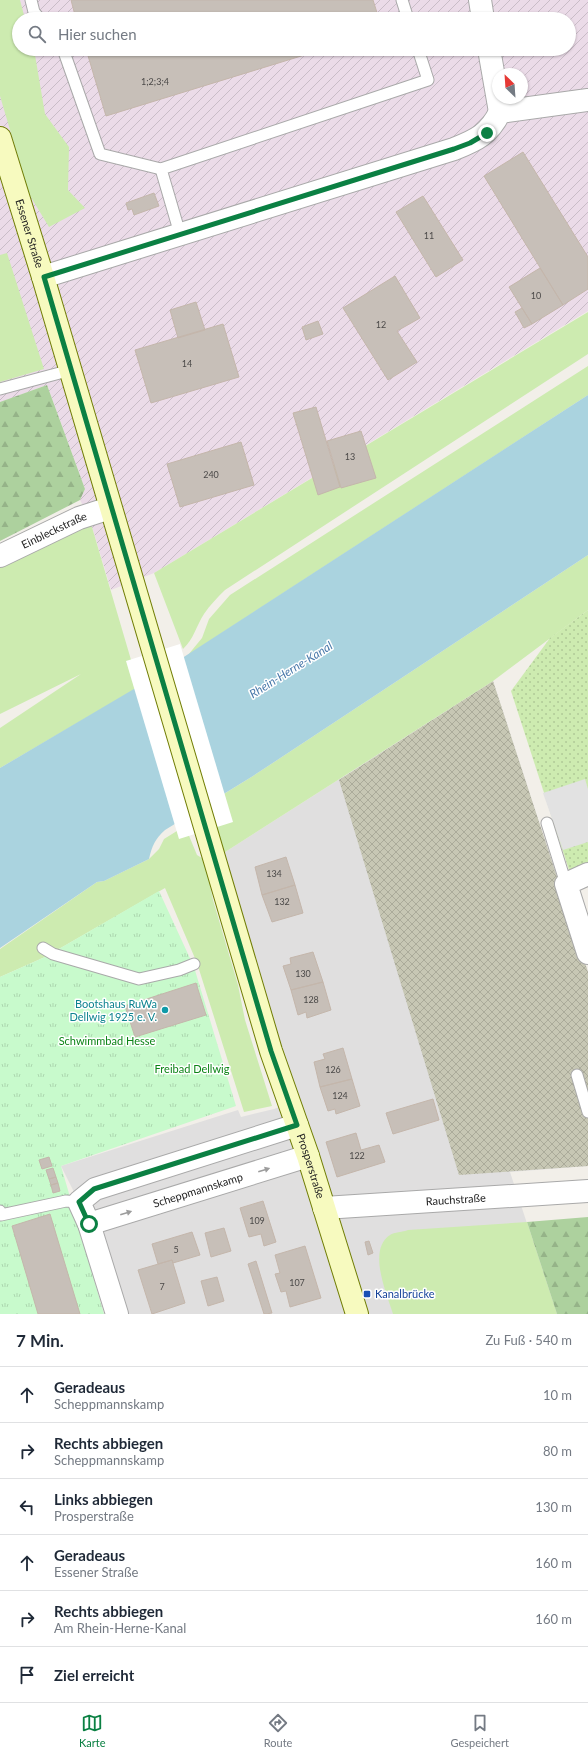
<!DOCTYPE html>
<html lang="de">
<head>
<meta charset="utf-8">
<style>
	:root { --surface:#fff; --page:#f2f2f3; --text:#1f2937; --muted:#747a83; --line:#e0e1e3; --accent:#0b8043 }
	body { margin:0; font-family:Lato,sans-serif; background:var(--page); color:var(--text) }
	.compass { position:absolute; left:492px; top:68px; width:36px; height:36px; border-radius:50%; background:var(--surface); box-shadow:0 1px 3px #0004; rotate:335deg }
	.stop { position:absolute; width:12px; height:12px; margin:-9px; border:3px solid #0b8043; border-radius:50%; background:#fff }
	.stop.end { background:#0b8043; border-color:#fff; box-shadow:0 1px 4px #0008 }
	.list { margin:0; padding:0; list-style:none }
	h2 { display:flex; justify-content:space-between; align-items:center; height:52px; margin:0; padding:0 16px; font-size:17px }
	h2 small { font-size:13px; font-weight:400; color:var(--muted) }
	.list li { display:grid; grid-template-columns:26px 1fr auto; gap:12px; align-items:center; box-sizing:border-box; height:56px; padding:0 16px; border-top:1px solid var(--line) }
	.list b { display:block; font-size:15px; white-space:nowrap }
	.list p { margin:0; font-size:13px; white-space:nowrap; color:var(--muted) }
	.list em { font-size:13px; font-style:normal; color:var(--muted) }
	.icon { flex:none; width:22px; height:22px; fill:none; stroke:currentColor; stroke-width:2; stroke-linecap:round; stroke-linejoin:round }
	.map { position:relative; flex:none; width:588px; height:1314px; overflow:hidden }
	.search { position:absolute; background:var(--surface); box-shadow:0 1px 3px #0004; left:12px; right:12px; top:12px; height:44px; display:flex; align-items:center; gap:10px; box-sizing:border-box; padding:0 14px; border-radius:22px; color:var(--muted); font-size:15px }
	.sheet { height:388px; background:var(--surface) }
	nav { display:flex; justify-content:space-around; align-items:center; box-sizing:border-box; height:56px; border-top:1px solid var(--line); background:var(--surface); font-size:11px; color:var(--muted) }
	nav a { display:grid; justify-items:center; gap:2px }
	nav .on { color:var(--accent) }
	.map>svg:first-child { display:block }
	.residential { fill:#e0dfdf }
	.industrial { fill:url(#industrial-furrows); fill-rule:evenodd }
	.construction { fill:url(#construction-cross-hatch) }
	.grass { fill:#cdebb0 }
	.forest { fill:url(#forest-firs) }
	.park { fill:url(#park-tufts) }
	.garden { fill:url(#garden-dots) }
	.parking { fill:#e2e2e2 }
	.water { fill:#aad3df }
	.pier { fill:#fff }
	.building { fill:#c7bfb8; stroke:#c4b6ab }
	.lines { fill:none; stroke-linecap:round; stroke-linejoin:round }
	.service-casing { stroke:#a9a9a9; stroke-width:13 }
	.minor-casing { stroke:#a9a9a9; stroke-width:24 }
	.secondary-casing { stroke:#707d05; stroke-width:24 }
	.service { stroke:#fff; stroke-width:11 }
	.minor { stroke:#fff; stroke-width:22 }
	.secondary { stroke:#f7fabf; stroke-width:22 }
	.oneway { fill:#9c9c9c }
	.route { stroke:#0b8043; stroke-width:5 }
	.culture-dot { fill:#0f9aa8; stroke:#fff; stroke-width:1.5 }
	.transit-dot { fill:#1a4fb4; stroke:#fff; stroke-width:1.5 }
	.labels { text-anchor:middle; stroke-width:3; stroke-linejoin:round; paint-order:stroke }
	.number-label { font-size:9px; fill:#4b4948 }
	.street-label { font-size:11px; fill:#222; stroke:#fff }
	.culture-label { font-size:11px; fill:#0d838f; stroke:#fff; text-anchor:end }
	.park-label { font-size:11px; fill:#0c8416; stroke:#fff }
	.transit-label { font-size:11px; fill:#164399; stroke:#fff; text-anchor:start }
	.water-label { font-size:12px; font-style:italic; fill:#4a7aab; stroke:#fff }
</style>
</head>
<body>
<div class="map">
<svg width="588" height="1314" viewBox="0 0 588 1314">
	<defs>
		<pattern id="industrial-furrows" width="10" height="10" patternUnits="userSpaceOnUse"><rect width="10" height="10" fill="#ebdbe8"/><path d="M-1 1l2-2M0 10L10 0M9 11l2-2" fill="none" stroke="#c9bcc7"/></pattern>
		<pattern id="construction-cross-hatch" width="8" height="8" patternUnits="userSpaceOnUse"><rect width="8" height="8" fill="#c7c7b4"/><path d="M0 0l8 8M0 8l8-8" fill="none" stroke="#abab9a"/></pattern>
		<pattern id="forest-firs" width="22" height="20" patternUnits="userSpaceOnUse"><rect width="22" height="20" fill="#add19e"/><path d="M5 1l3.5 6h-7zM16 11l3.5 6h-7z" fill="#95b388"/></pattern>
		<pattern id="park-tufts" width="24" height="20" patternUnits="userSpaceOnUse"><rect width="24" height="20" fill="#c8facc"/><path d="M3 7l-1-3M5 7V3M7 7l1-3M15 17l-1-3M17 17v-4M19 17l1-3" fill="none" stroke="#acd6af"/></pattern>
		<pattern id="garden-dots" width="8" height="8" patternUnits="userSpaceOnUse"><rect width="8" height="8" fill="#cdebb0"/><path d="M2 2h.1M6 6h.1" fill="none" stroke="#b0c997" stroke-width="1.8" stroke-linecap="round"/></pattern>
	</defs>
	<rect width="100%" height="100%" fill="#f2efe9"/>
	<path class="residential" d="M493,681l95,291v194l-78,6 47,142h-438l-29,-90 -29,-58 177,-56 3,7 33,-8 18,-7 -70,-248z"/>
	<path class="industrial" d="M0,0h588v311l-434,262 -43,17 -22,-73 -9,-17 5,-11 -38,-104 -46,17 -1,3zM19,19h550v30h-550zM498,74h24v24h-24z"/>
	<path class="construction" d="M493,681l95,291v194l-129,9 -120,-395z"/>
	<path class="grass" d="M0,0h20l5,19h-6v30h15l11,65 24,33 -1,43 17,18 -36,19 -20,-33 -29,-98z
		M7,253l37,116 -44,13v-127z
		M588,312v42l-363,236c-8,8 -15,15 -21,24 -8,12 -10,25 -21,35l-29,-76z
		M588,366v29l-400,260 14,-17 7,-19 21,-24z
		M89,517l50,170 -139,81v-40l81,-54 -81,40v-153z
		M588,555v55l-95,71 -271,173 -16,-49 47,-29z
		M185,826l12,29 8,5 8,40 25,85 7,35 27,86 -28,6 -47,-149 -32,-75 -120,69 -45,20v-28l97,-67 7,-1 45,-22 10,-10 5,-10z
		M527,1222l30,92h-164c-6,-20 -26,-64 -3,-79 4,-3 13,-3 18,-5z"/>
	<path class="forest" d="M47,385l38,104 -5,11 -80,41v-139z
		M588,1217v97h-31l-30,-92z"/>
	<path class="park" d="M159,891l35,76 42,139 -175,60 43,148h-104v-337l45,-20z"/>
	<path class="garden" d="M588,610v254l-18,9 -59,-182 39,-53z"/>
	<path class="parking" d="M585,779l3,10v53l-25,8 -20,-57z"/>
	<path class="water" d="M588,395v160l-335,221 -88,54c-10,9 -13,16 -16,29l-45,22 -7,1 -97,66v-180l139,-82z"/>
	<path class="pier" d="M180,644l53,178 -54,17 -53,-178z"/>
	<path class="building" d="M71,0h302l6,19h-303z
		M86,49h238l-218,67z
		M523,152l65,105v32l-25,16 -79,-129z
		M154,193l5,13 -25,9 -2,-6 -4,1 -2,-7z
		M423,196l40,64 -27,17 -40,-65z
		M540,268l23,37 -31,19 -23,-37z
		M395,276l25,42 -23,13 20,31 -29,18 -45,-72z
		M196,302l9,28 -27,8 -8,-28z
		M522,308l10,16 -8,4 -9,-16z
		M318,321l5,13 -17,6 -4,-13z
		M223,324l16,53 -88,26 -16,-53z
		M316,407l24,80 -22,8 -25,-82z
		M361,431l15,47 -35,10 -14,-47z
		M241,442l13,43 -74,22 -13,-43z
		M286,857l9,28 -33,10 -7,-28z
		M295,885l8,28 -31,9 -10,-27z
		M313,952l10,30 -32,8 -8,-24 8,-2 -1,-6z
		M323,982l8,28 -24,8 -1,-6 -8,3 -7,-25z
		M196,983l10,32 -71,22 -10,-31z
		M343,1048l9,31 -32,8 -6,-25 11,-3 -2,-5z
		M352,1079l8,27 -24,8 -1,-5 -7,2 -8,-24z
		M433,1099l6,21 -46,14 -7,-21z
		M356,1133l5,17 18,-5 6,17 -48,15 -11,-35z
		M49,1157l3,9 -10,3 -3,-9z
		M53,1168l3,9 -7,2 -3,-9z
		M56,1177l2,6 -7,2 -2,-6z
		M58,1183l2,8 -7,2 -2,-8z
		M263,1201l13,41 -12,4 -3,-12 -12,3 -9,-29z
		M50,1214l30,100h-42l-26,-88z
		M224,1228l7,23 -20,6 -6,-24z
		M192,1232l8,23 -27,8 -1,-3 -14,4 -6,-20z
		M369,1241l4,12 -5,2 -3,-13z
		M305,1246l16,52 -31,9 -4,-16 -5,1 -6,-18 5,-1 -5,-18z
		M172,1260l13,43 -33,11 -14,-44z
		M256,1261l16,52 -6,1h-2l-16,-50z
		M217,1277l7,24 -16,5 -7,-25z"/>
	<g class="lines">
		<g class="service-casing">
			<path id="service" d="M31,0l3,12 6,7
				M402,0l6,19
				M63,49l37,105 61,15 267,-89 -10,-31
				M161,169l19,65
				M0,389l71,-19
				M547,823l19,61
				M43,948l10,6 86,25 40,-9 15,-6
				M577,1075l11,37
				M0,1211l1,4 65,-14 13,1"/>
		</g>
		<g class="minor-casing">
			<g id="minor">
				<path d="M480,0l3,19"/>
				<path d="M489,49l11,63"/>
				<path d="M43,277l411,-128c23,-9 35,-15 46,-37l88,-12"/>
				<path id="s1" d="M0,556l79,-38 31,-10"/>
				<path d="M588,874l-22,10 22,69"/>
				<path id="s2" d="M324,1208l264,-17"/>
				<path id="s3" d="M89,1224l219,-68"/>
				<path d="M117,1314l-28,-90 -10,-22 16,-13 202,-64"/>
			</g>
		</g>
		<g class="secondary-casing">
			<g id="secondary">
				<path id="s4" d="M0,138l43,139 228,774 37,105 49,158"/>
			</g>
		</g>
		<use href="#service" class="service"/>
		<use href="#minor" class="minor"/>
		<use href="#secondary" class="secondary"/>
	</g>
	<defs><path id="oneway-solid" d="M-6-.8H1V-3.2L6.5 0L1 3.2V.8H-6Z"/></defs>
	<g class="oneway">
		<use href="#oneway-solid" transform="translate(264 1170) rotate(-17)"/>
		<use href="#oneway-solid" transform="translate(126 1213) rotate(-17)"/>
	</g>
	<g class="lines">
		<path class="route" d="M89,1224l-10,-22 15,-13 203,-64 -26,-74 -227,-774 410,-128 16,-6 17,-10"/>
	</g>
	<circle class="culture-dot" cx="165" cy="1010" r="4"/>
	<rect class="transit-dot" x="363" y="1290" width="8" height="8" rx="2"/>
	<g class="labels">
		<g class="number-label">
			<text x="155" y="85">1;2;3;4</text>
			<text x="429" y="239">11</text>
			<text x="536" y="299">10</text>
			<text x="381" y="328">12</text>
			<text x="187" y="367">14</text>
			<text x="350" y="460">13</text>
			<text x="211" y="478">240</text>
			<text x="274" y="877">134</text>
			<text x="282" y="905">132</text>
			<text x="303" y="977">130</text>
			<text x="311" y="1003">128</text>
			<text x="333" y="1073">126</text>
			<text x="340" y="1099">124</text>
			<text x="357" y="1159">122</text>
			<text x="257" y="1224">109</text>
			<text x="176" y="1253">5</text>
			<text x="297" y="1286">107</text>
			<text x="162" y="1290">7</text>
		</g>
		<g class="street-label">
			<text dy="4" stroke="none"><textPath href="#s4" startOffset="100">Essener Straße</textPath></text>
			<text dy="4" stroke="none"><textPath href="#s1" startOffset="60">Einbleckstraße</textPath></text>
			<text dy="4" stroke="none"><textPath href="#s4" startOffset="1074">Prosperstraße</textPath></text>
			<text dy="4" stroke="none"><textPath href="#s3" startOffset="114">Scheppmannskamp</textPath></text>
			<text dy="4" stroke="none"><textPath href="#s2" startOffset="132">Rauchstraße</textPath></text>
		</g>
		<g class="culture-label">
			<text x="157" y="1008">Bootshaus RuWa<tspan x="157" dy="13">Dellwig 1925 e. V.</tspan></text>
		</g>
		<g class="park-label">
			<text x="107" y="1045">Schwimmbad Hesse</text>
			<text x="192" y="1073">Freibad Dellwig</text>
		</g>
		<g class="transit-label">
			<text x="375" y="1298">Kanalbrücke</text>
		</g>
		<g class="water-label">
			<text transform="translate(291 670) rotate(-32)" y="4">Rhein-Herne-Kanal</text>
		</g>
	</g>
</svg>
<svg class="compass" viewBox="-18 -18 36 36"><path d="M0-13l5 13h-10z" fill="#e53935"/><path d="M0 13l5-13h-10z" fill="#747a83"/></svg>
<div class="stop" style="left:89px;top:1224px"></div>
<div class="stop end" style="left:487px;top:133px"></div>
<div class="search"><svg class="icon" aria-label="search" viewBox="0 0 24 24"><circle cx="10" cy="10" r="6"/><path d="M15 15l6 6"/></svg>Hier suchen</div>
</div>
<section class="sheet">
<h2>7 Min.<small>Zu Fuß · 540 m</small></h2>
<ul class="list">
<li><svg class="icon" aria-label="ahead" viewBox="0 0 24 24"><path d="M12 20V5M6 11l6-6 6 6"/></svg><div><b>Geradeaus</b><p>Scheppmannskamp</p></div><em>10 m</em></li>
<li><svg class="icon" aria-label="right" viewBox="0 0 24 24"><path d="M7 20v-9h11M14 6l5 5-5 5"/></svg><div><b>Rechts abbiegen</b><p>Scheppmannskamp</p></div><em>80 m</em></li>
<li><svg class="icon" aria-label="left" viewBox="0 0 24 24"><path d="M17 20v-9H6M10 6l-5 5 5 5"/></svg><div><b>Links abbiegen</b><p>Prosperstraße</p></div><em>130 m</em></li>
<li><svg class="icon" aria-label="ahead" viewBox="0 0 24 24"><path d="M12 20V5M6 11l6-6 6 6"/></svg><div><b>Geradeaus</b><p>Essener Straße</p></div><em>160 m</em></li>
<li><svg class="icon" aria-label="right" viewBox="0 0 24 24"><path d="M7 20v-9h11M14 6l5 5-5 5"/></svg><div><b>Rechts abbiegen</b><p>Am Rhein-Herne-Kanal</p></div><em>160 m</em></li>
<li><svg class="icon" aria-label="arrive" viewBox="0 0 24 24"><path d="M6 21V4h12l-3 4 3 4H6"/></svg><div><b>Ziel erreicht</b></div></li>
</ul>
</section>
<nav>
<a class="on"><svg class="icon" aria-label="map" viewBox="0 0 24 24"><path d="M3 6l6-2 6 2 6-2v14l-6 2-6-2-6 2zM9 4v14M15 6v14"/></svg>Karte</a>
<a><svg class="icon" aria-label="directions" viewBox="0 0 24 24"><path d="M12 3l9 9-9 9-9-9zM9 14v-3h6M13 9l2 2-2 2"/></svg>Route</a>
<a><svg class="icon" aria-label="saved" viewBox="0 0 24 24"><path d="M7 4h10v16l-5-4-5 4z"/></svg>Gespeichert</a>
</nav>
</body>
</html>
